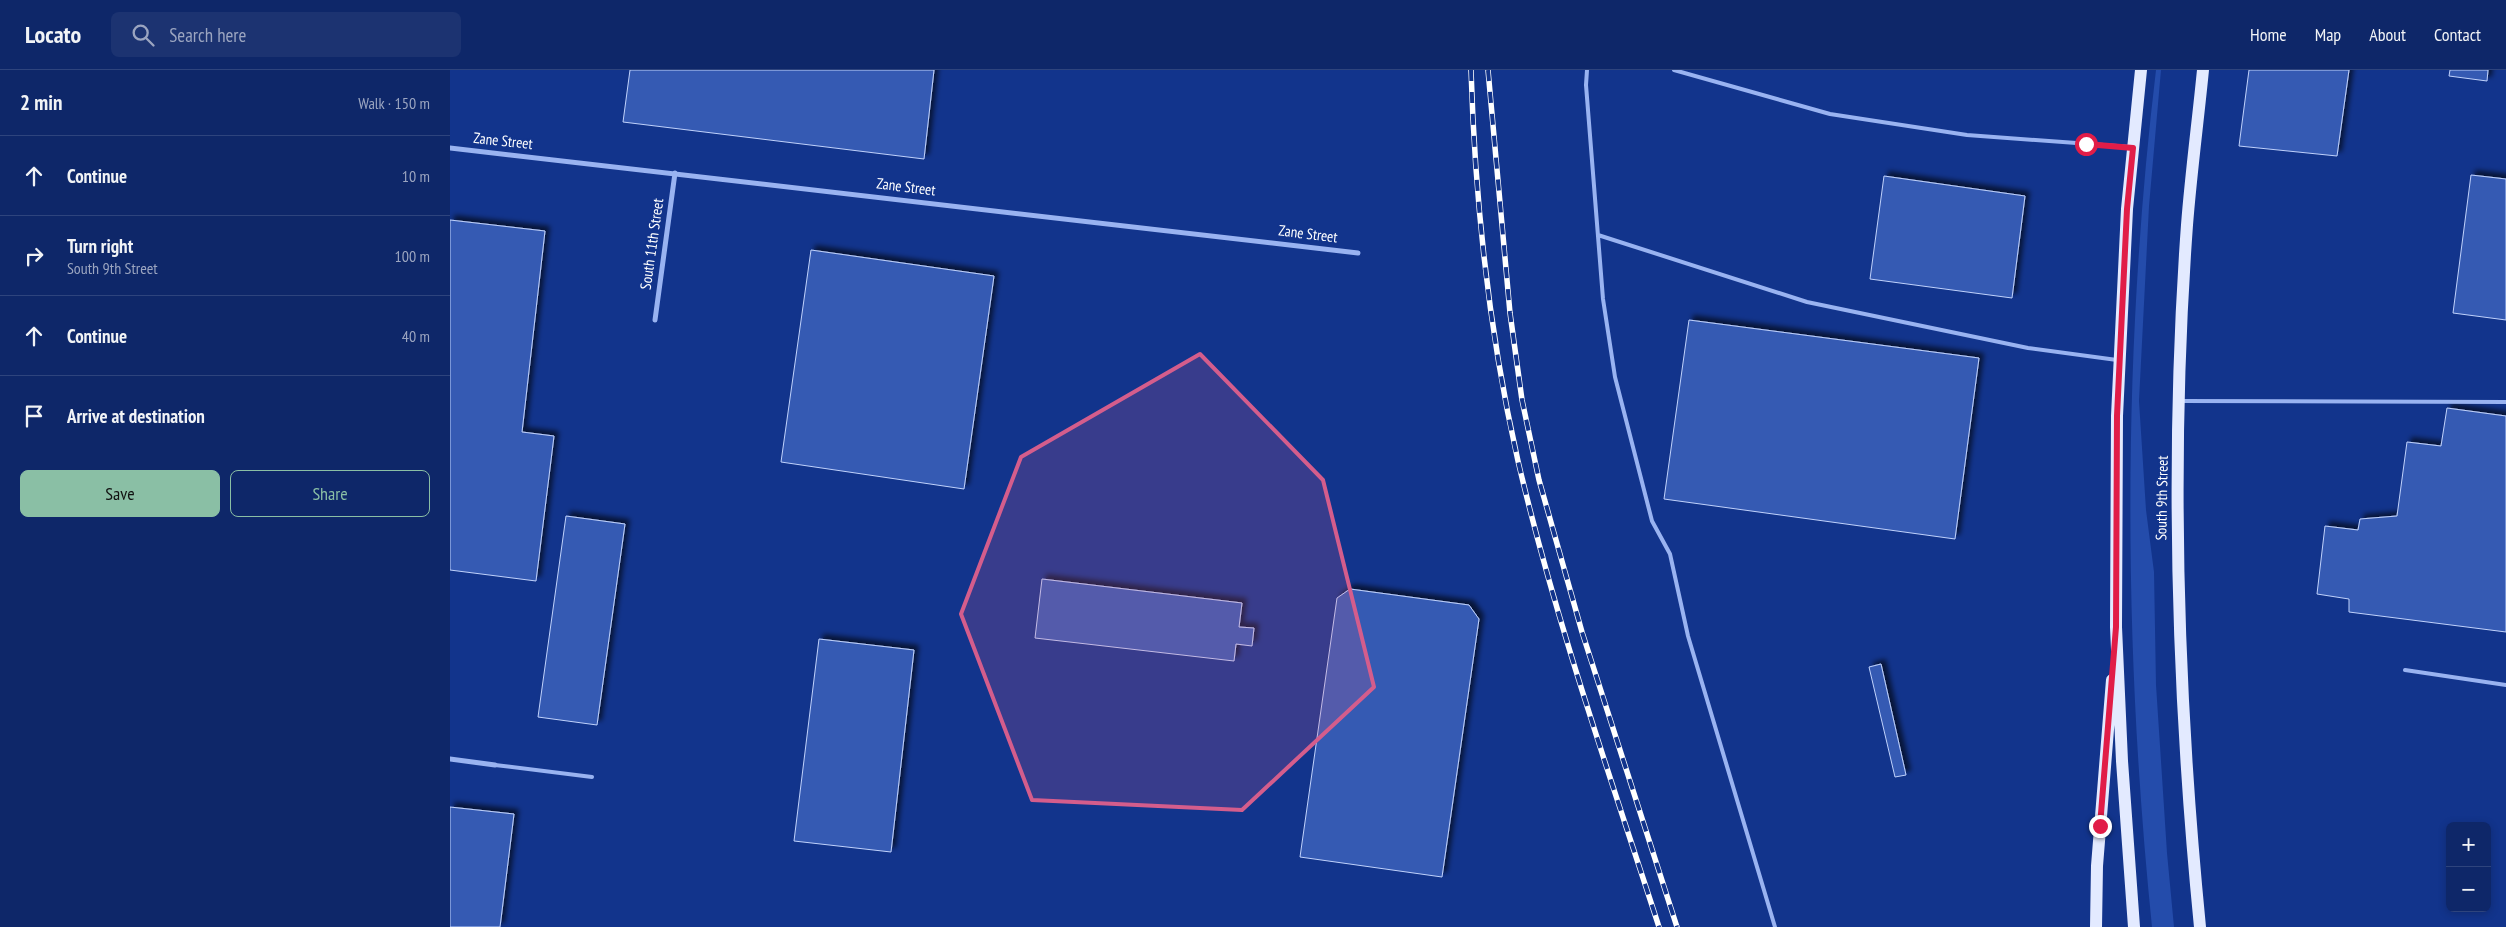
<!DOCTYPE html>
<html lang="en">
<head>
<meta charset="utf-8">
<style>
	:root { --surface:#0e2769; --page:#1c3371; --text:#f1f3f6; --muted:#9ba5c0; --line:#2e447d; --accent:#8abfa5 }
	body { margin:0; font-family:"PT Sans Narrow",sans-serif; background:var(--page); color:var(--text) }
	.controls { position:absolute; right:15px; bottom:15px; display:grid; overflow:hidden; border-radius:8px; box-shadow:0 2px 8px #0003 }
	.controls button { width:45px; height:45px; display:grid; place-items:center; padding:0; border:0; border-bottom:1px solid var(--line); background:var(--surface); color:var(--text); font:25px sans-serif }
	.stop { position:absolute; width:15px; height:15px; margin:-11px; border:4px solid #e11d48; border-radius:50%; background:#fff }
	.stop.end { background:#e11d48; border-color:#fff; box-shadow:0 1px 5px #0008 }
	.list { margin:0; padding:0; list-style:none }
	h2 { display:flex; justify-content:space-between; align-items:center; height:65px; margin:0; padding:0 20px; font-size:21px }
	h2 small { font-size:16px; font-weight:400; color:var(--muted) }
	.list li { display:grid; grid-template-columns:32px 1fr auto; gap:15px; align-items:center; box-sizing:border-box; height:80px; padding:0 20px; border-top:1px solid var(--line) }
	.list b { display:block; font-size:19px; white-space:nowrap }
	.list p { margin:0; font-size:16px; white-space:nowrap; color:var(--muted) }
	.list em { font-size:16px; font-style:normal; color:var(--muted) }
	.actions { display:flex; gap:10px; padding:15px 20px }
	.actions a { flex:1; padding:11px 0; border:1px solid var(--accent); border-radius:8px; text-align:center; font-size:18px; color:var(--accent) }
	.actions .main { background:var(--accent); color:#111 }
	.icon { flex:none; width:28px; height:28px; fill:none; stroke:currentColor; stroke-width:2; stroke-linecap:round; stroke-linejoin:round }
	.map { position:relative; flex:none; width:2056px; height:857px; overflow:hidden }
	header { display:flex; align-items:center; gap:30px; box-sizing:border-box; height:70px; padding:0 25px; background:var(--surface); border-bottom:1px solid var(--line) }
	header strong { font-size:24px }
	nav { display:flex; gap:28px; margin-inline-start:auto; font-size:18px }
	.search { width:350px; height:45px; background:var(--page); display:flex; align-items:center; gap:12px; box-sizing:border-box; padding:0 18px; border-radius:8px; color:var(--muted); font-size:19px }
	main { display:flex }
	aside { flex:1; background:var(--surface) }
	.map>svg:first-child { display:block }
	.green { fill:#244cab }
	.building { fill:#355ab3; stroke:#c0d2fc; filter:url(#shadow) }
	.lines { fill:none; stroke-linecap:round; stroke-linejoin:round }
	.lane { stroke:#99b3f1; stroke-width:4 }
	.street { stroke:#99b3f1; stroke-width:5 }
	.primary { stroke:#e3eaff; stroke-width:12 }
	.rail-casing { stroke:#fff; stroke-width:5.5 }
	.rail { stroke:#12348c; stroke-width:4; stroke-dasharray:11; stroke-linecap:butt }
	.route { stroke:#e11d48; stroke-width:6 }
	.marked { fill:#d45d8c; fill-opacity:0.2; stroke:#d45d8c; stroke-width:4; stroke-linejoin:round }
	.labels { text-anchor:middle; stroke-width:4; stroke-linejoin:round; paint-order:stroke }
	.street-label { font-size:15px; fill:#fff; stroke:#12348c }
</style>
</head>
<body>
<header>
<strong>Locato</strong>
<div class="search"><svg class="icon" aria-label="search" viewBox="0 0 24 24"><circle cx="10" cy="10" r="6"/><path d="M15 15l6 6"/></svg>Search here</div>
<nav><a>Home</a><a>Map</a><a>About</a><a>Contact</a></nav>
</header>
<main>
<aside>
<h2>2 min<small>Walk · 150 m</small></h2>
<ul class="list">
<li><svg class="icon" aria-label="ahead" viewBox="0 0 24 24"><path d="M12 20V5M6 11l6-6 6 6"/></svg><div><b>Continue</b></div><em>10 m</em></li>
<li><svg class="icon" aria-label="right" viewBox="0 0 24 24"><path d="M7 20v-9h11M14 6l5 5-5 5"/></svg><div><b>Turn right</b><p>South 9th Street</p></div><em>100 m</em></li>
<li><svg class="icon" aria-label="ahead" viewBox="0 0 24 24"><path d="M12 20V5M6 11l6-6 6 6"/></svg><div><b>Continue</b></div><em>40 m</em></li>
<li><svg class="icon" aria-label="arrive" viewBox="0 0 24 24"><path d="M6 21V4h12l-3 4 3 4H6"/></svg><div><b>Arrive at destination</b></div></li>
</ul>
<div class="actions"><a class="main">Save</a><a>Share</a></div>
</aside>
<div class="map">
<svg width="2056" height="857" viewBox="0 0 2056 857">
	<defs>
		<filter id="shadow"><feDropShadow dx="4.5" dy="-4.5" stdDeviation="2.5" flood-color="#0009"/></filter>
	</defs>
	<rect width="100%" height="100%" fill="#12348c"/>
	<path class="green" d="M1706,0h5l-12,136 -10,195 7,109 8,62 2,113 11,168 7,74h-22c-29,-284 -30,-574 4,-857z"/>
	<path class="building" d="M180,0h304l-10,89 -301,-37z
		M1799,0h100l-12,86 -98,-10z
		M2000,0h38l-1,11 -38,-5z
		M2021,105l35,4v141l-53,-7z
		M1434,106l141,20 -13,102 -142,-19z
		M0,150l95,11 -23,201 32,4 -18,145 -86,-11z
		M361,180l183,26 -30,213 -183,-27z
		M1239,250l290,38 -24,181 -291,-40z
		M1997,338l59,8v216l-157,-20v-13l-32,-5 8,-68 33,4 2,-11 37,-3 10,-74 34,4z
		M116,446l59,8 -28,201 -59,-8z
		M592,509l200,24 -3,24 15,1 -2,18 -16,-2 -2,17 -199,-23z
		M900,519l119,16 10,14 -37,258 -142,-20 37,-259z
		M369,569l95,11 -23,202 -97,-11z
		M1431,594l25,111 -11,2 -26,-110z
		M0,737l64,7 -14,113h-50z"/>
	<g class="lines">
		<path class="lane" d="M1137,0l-1,15 17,214 12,78 37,144 18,33 18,82 87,291
			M1224,0l156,44 137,21 164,12
			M1148,165l209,67 221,46 89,12
			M1732,331l324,1
			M1955,600l101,15
			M45,695l97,12"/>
		<path class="street" d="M0,78l908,105
			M205,250l20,-147
			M0,689l45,6"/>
		<path class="primary" d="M1646,857l1,-61 15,-186
			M1684,857l-12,-166 -6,-134 1,-211 10,-207 14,-139
			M1750,857c-23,-233 -30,-469 -13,-702 4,-52 11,-104 16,-155"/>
		<g class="rail-casing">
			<path id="rail" d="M1021,0c4,131 18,263 47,391 37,158 91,312 141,466
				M1038,0l22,243 12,87 17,80 43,152 95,295"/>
		</g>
		<use href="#rail" class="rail"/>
	</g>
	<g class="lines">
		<path class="route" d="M1636,74l47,4 -6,61 -10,207 -1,211 -16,199"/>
	</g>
	<path class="marked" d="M750,284l123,126 51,207 -132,123 -210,-10 -71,-186 60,-157z"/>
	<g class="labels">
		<g class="street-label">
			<text transform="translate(53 71) rotate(6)" y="5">Zane Street</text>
			<text transform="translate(456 117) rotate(7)" y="5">Zane Street</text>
			<text transform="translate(858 164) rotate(7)" y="5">Zane Street</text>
			<text transform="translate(202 174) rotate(-82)" y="5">South 11th Street</text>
			<text transform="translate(1712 428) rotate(-89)" y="5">South 9th Street</text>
		</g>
	</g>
</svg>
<div class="controls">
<button>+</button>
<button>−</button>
</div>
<div class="stop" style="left:1636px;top:74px"></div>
<div class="stop end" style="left:1650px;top:756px"></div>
</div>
</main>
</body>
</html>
